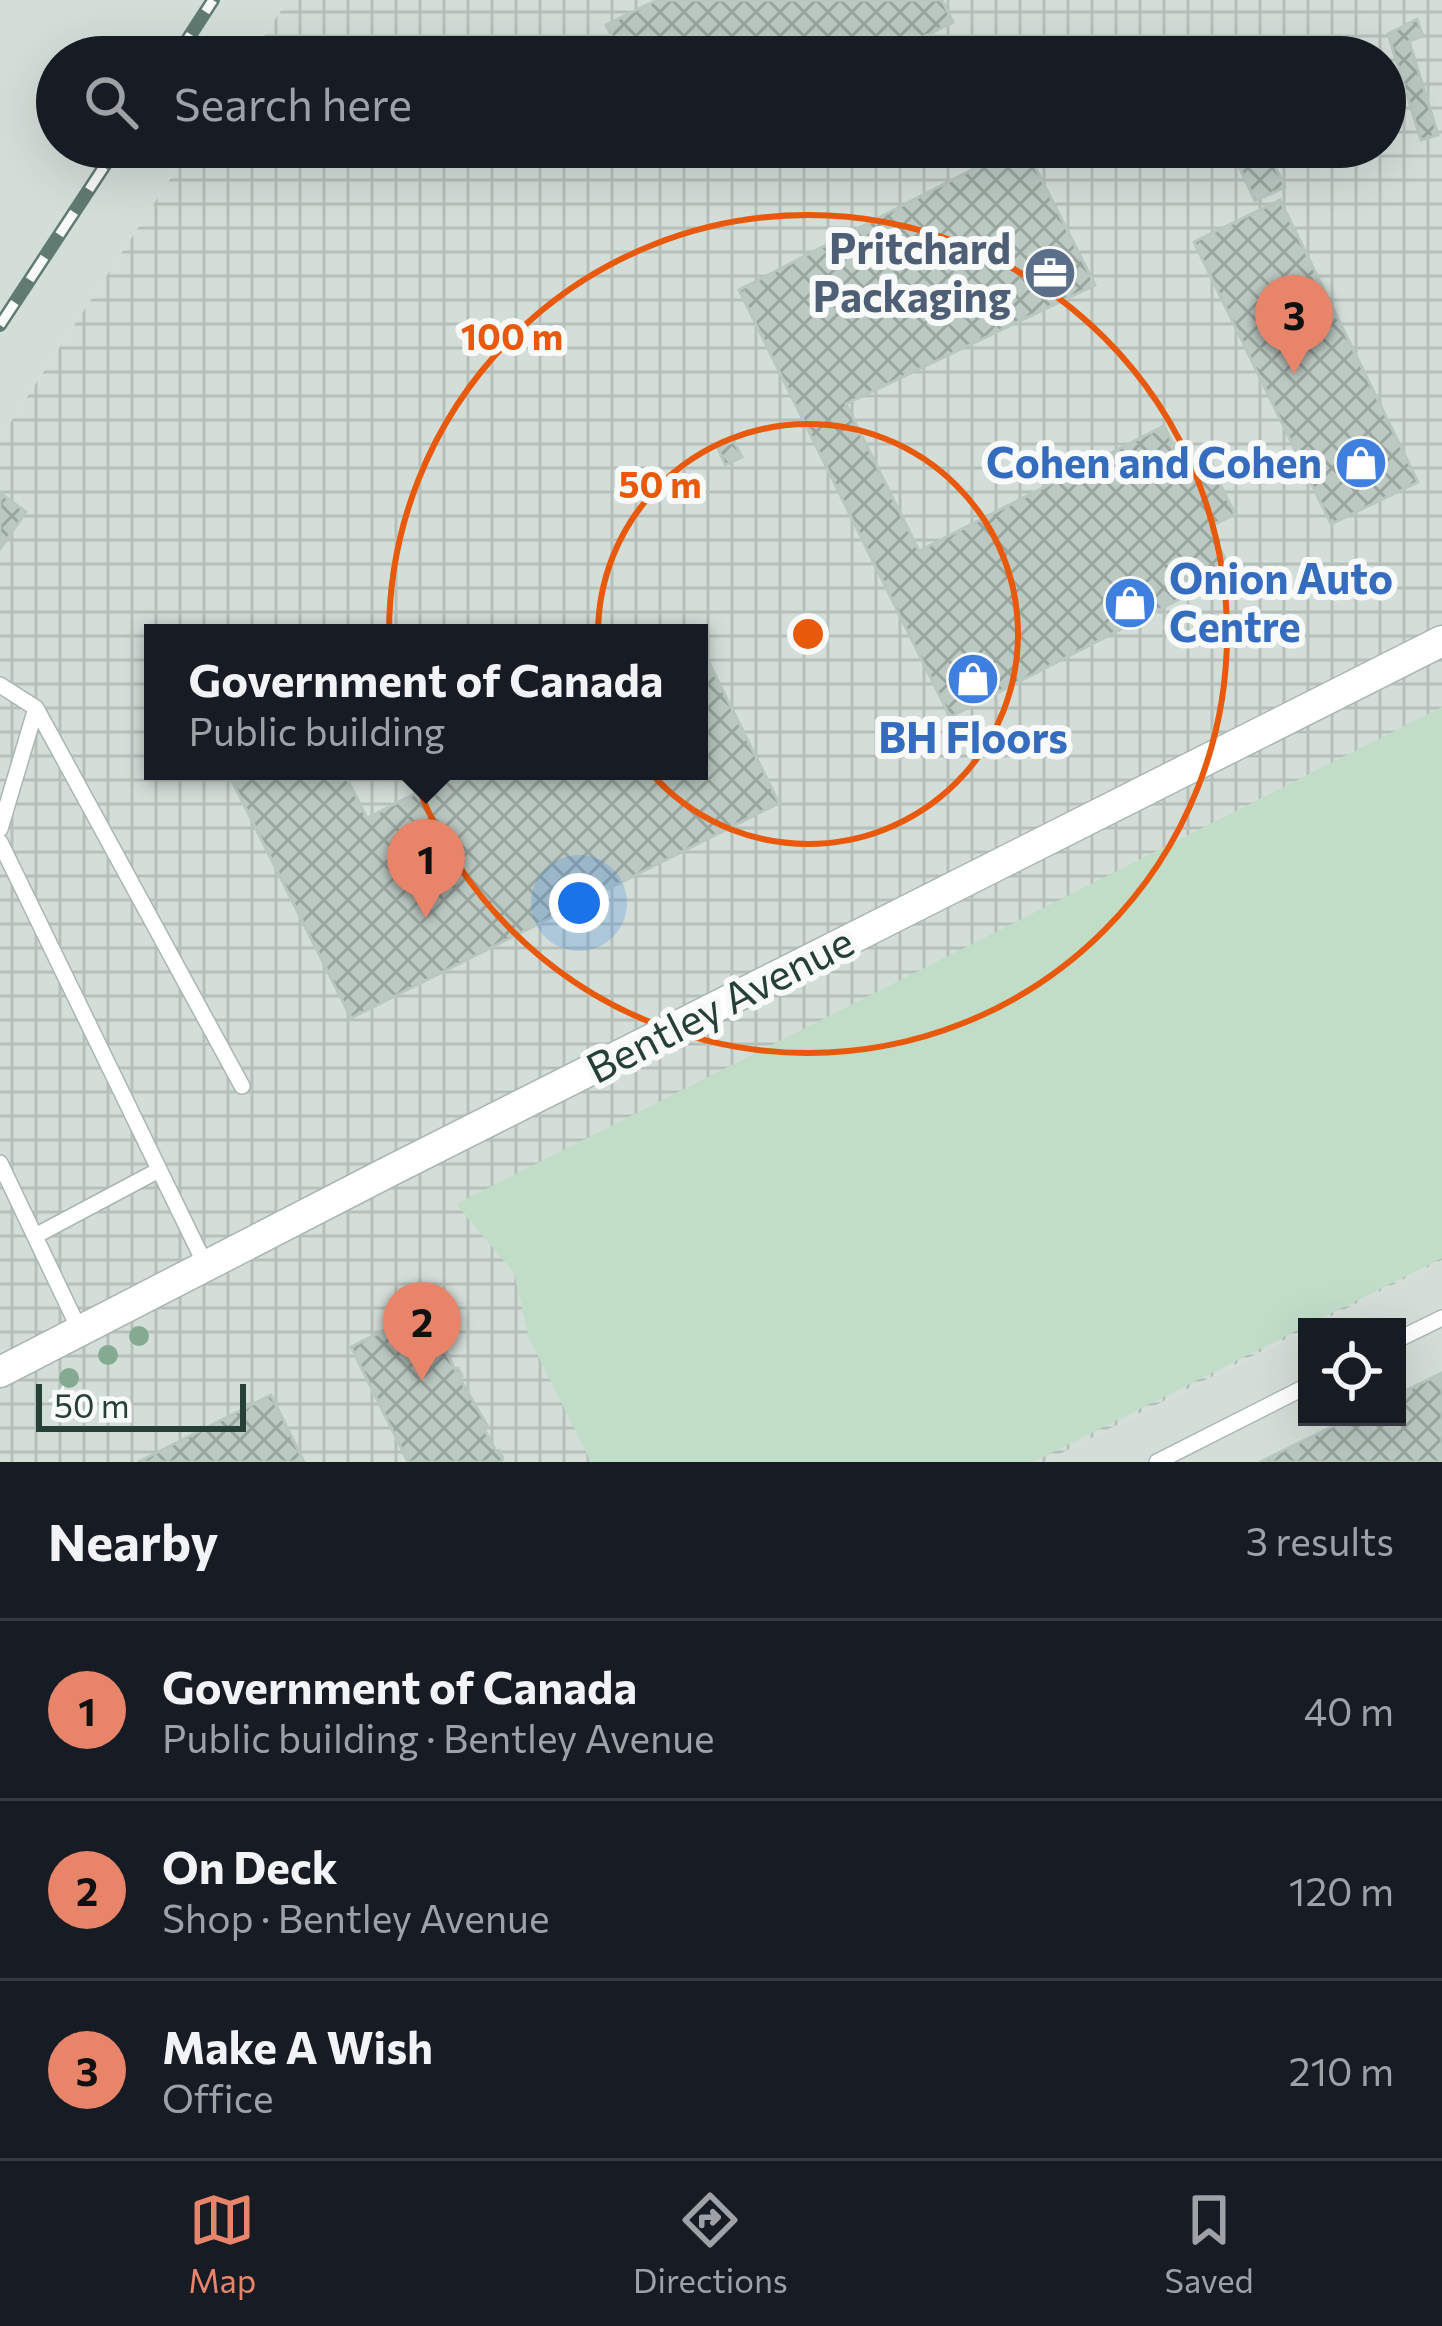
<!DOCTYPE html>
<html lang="en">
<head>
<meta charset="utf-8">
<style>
	:root { --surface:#171b24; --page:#242831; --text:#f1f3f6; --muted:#9ea1a6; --line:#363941; --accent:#e8846a }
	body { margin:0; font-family:Commissioner,sans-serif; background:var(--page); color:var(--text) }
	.controls { position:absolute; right:36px; bottom:36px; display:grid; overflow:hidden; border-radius:0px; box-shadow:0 12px 48px #0002 }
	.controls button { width:108px; height:108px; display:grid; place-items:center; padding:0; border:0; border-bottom:3px solid var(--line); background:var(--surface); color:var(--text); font:60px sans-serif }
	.scale { position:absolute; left:36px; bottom:30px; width:210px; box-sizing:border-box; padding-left:12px; border:6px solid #263f37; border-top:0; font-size:33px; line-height:42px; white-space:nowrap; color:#263f37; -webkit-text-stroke:9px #f7faf8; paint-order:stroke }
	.you { position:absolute; left:579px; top:903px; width:42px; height:42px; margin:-30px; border:9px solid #fff; border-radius:50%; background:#1a73e8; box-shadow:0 0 0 18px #1a73e833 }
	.badge { display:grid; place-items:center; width:78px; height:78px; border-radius:50%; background:var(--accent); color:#111; font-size:39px; font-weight:700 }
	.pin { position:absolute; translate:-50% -99px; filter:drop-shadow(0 3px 6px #0008) }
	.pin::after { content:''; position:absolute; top:63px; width:42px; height:36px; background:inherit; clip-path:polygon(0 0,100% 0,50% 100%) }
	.popup { position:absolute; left:144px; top:624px; width:564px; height:156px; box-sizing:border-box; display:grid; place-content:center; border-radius:0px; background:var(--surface); filter:drop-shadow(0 3px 9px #0005); font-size:39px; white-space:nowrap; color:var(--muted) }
	.popup b { font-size:45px; color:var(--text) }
	.popup::after { content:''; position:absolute; left:50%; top:100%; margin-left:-24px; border:24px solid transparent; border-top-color:var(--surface) }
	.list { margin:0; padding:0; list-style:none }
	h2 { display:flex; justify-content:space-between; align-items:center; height:156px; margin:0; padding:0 48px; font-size:51px }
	h2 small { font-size:39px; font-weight:400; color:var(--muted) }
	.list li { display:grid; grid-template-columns:78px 1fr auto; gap:36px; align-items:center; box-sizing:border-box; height:180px; padding:0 48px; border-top:3px solid var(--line) }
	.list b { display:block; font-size:45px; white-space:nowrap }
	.list p { margin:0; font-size:39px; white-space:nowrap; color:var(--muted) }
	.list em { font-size:39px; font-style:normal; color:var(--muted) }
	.icon { flex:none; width:66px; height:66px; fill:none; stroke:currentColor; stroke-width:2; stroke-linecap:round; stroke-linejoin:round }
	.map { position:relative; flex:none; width:1442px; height:1462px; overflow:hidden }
	.search { position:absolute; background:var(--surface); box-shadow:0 12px 48px #0002; left:36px; right:36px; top:36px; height:132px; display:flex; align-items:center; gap:30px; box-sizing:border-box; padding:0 42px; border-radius:66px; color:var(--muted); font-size:45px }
	.sheet { height:696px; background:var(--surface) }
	nav { display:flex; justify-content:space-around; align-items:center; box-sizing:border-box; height:168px; border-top:3px solid var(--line); background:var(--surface); font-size:33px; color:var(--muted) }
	nav a { display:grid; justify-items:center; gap:6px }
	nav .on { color:var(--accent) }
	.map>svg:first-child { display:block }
	.built { fill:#d4ded9 }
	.industrial { fill:url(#industrial-grid); fill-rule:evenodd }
	.grass { fill:#c1ddc8 }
	.building { fill:url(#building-cross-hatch); stroke:#b9c7c1; stroke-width:3 }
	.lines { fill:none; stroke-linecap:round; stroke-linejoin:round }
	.lane-casing { stroke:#a9b6b1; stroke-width:18 }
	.street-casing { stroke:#a9b6b1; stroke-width:33 }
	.lane { stroke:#fff; stroke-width:15 }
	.street { stroke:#fff; stroke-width:30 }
	.rail-casing { stroke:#617a72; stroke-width:14 }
	.rail { stroke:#f7faf8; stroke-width:9; stroke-dasharray:27; stroke-linecap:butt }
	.tree { fill:#84aa91 }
	.ring { fill:none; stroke:#e8590c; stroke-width:6 }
	.labels { text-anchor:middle; stroke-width:12; stroke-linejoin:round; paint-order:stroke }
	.service-label { font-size:42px; font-weight:bold; fill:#4e5e75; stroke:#f7faf8; text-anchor:end }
	.shop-label { font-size:42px; font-weight:bold; fill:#366cbe; stroke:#f7faf8; text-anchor:end }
	.street-label { font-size:42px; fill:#263f37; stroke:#f7faf8 }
	.centre { fill:#e8590c; stroke:#f7faf8; stroke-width:6 }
	.ring-label { font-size:36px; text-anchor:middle; font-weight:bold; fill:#e8590c; stroke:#f7faf8; stroke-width:12; stroke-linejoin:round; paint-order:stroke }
</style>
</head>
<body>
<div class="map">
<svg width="1442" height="1462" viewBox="0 0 1442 1462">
	<defs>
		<pattern id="industrial-grid" width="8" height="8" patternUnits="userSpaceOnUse" patternTransform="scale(3)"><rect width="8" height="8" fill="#d4ded9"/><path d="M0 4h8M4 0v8" fill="none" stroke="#b6c0bb"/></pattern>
		<pattern id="building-cross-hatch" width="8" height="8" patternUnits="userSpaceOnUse" patternTransform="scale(3)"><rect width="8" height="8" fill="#bcc9c3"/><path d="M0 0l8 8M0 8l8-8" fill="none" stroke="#99a59f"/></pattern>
	</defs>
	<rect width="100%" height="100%" fill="#e6eeea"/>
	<path class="built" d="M0,0h288l-38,57h-193v90h134l-191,291z
		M1442,1260v202h-398l263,-133v88h90v-90h-87z"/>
	<path class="industrial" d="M288,0h1154v1260l-398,202h-1044v-1024l191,-291h1194v-90h-1135zM153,633h546v138h-546z"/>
	<path class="grass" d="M1442,707v551l-409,204h-442l-62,-124 -15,-65 -58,-69z"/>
	<path class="building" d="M657,0h285l11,22 -69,35h-262l-16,-32z
		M1417,19l6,17 -14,5 29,94 -17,5 -33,-106z
		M668,147h36l-29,14z
		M1016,147h9l70,138 -249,119 73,147 245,-125 26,51 21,-11 24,48 -26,13 23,45 -282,145 -211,-427z
		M1230,147h36l19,40 -30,14z
		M1280,200l138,282 -87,42 -137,-282z
		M734,441l8,16 -17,8 -7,-17z
		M0,493l26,19 -26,37z
		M702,649l77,154 -428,215 -124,-247h116l24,47 93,-47h239z
		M425,1310l21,35 -3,1 12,23 3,-1 4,8 -3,1 29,50 -4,2 12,22 3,-1 4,8 -2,4h-93l-57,-115z
		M1442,1373v89h-182l92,-45h45v-22z
		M271,1395l33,67h-166z"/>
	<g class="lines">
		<g class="lane-casing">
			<path id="lane" d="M0,685l36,23 206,378
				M0,829l36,-121
				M0,842l206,424
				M0,1163l80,168
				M35,1236l124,-66
				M1397,1340l45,-22
				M1157,1462l150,-76"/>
		</g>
		<g class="street-casing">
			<path id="street" d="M0,1372l390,-201 1052,-530"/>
		</g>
		<use href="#lane" class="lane"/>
		<use href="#street" class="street"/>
		<g class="rail-casing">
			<path id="rail" d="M176,57l37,-57
				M0,325l117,-178"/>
		</g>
		<use href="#rail" class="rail"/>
	</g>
	<g class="tree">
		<circle cx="139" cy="1336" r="10"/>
		<circle cx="108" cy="1355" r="10"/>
		<circle cx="69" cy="1378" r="10"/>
	</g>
	<g class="ring">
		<circle cx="808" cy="634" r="210"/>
		<circle cx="808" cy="634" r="419"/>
	</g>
	<defs>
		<g id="office-disc" transform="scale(2.7)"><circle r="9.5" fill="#5c6f8a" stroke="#f7faf8"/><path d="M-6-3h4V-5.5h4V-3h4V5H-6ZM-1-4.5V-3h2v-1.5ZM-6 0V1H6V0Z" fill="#fff"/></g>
		<g id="shop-disc" transform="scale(2.7)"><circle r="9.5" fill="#3f7fe0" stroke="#f7faf8"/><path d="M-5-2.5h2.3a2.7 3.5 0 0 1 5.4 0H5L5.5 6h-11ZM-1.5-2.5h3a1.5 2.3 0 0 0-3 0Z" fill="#fff"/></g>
	</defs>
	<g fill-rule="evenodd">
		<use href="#office-disc" x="1050" y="273"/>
		<use href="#shop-disc" x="1361" y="463"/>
		<use href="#shop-disc" x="1130" y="603"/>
		<use href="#shop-disc" x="973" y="679"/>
	</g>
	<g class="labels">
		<g class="service-label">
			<text x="1011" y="264">Pritchard<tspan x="1011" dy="48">Packaging</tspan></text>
		</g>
		<g class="shop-label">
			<text x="1322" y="478">Cohen and Cohen</text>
			<text x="1169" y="594" text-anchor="start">Onion Auto<tspan x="1169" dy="48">Centre</tspan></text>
			<text x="973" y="753" text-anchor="middle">BH Floors</text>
		</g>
		<g class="street-label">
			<text transform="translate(720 1005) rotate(-27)" y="15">Bentley Avenue</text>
		</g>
	</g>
	<circle cx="808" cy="634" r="18" class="centre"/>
	<g class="ring-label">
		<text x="512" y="350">100 m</text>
		<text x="660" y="498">50 m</text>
	</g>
</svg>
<div class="controls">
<button><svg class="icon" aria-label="locate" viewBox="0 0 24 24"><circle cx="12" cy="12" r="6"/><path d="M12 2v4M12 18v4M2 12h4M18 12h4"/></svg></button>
</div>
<div class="scale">50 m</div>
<div class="you"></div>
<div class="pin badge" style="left:426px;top:918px">1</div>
<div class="popup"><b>Government of Canada</b>Public building</div>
<div class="pin badge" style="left:422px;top:1381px">2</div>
<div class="pin badge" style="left:1294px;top:374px">3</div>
<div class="search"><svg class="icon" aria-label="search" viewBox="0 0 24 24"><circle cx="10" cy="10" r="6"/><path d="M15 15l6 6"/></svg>Search here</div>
</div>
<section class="sheet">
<h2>Nearby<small>3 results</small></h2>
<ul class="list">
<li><span class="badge">1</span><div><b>Government of Canada</b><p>Public building · Bentley Avenue</p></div><em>40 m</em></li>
<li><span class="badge">2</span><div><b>On Deck</b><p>Shop · Bentley Avenue</p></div><em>120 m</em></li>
<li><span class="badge">3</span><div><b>Make A Wish</b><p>Office</p></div><em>210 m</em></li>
</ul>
</section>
<nav>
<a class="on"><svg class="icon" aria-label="map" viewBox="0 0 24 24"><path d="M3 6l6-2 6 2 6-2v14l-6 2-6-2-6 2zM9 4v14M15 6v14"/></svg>Map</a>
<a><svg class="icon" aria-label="directions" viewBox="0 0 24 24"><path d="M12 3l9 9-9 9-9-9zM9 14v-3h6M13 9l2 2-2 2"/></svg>Directions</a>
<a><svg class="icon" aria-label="saved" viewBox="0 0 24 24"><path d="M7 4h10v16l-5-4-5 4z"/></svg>Saved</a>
</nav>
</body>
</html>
